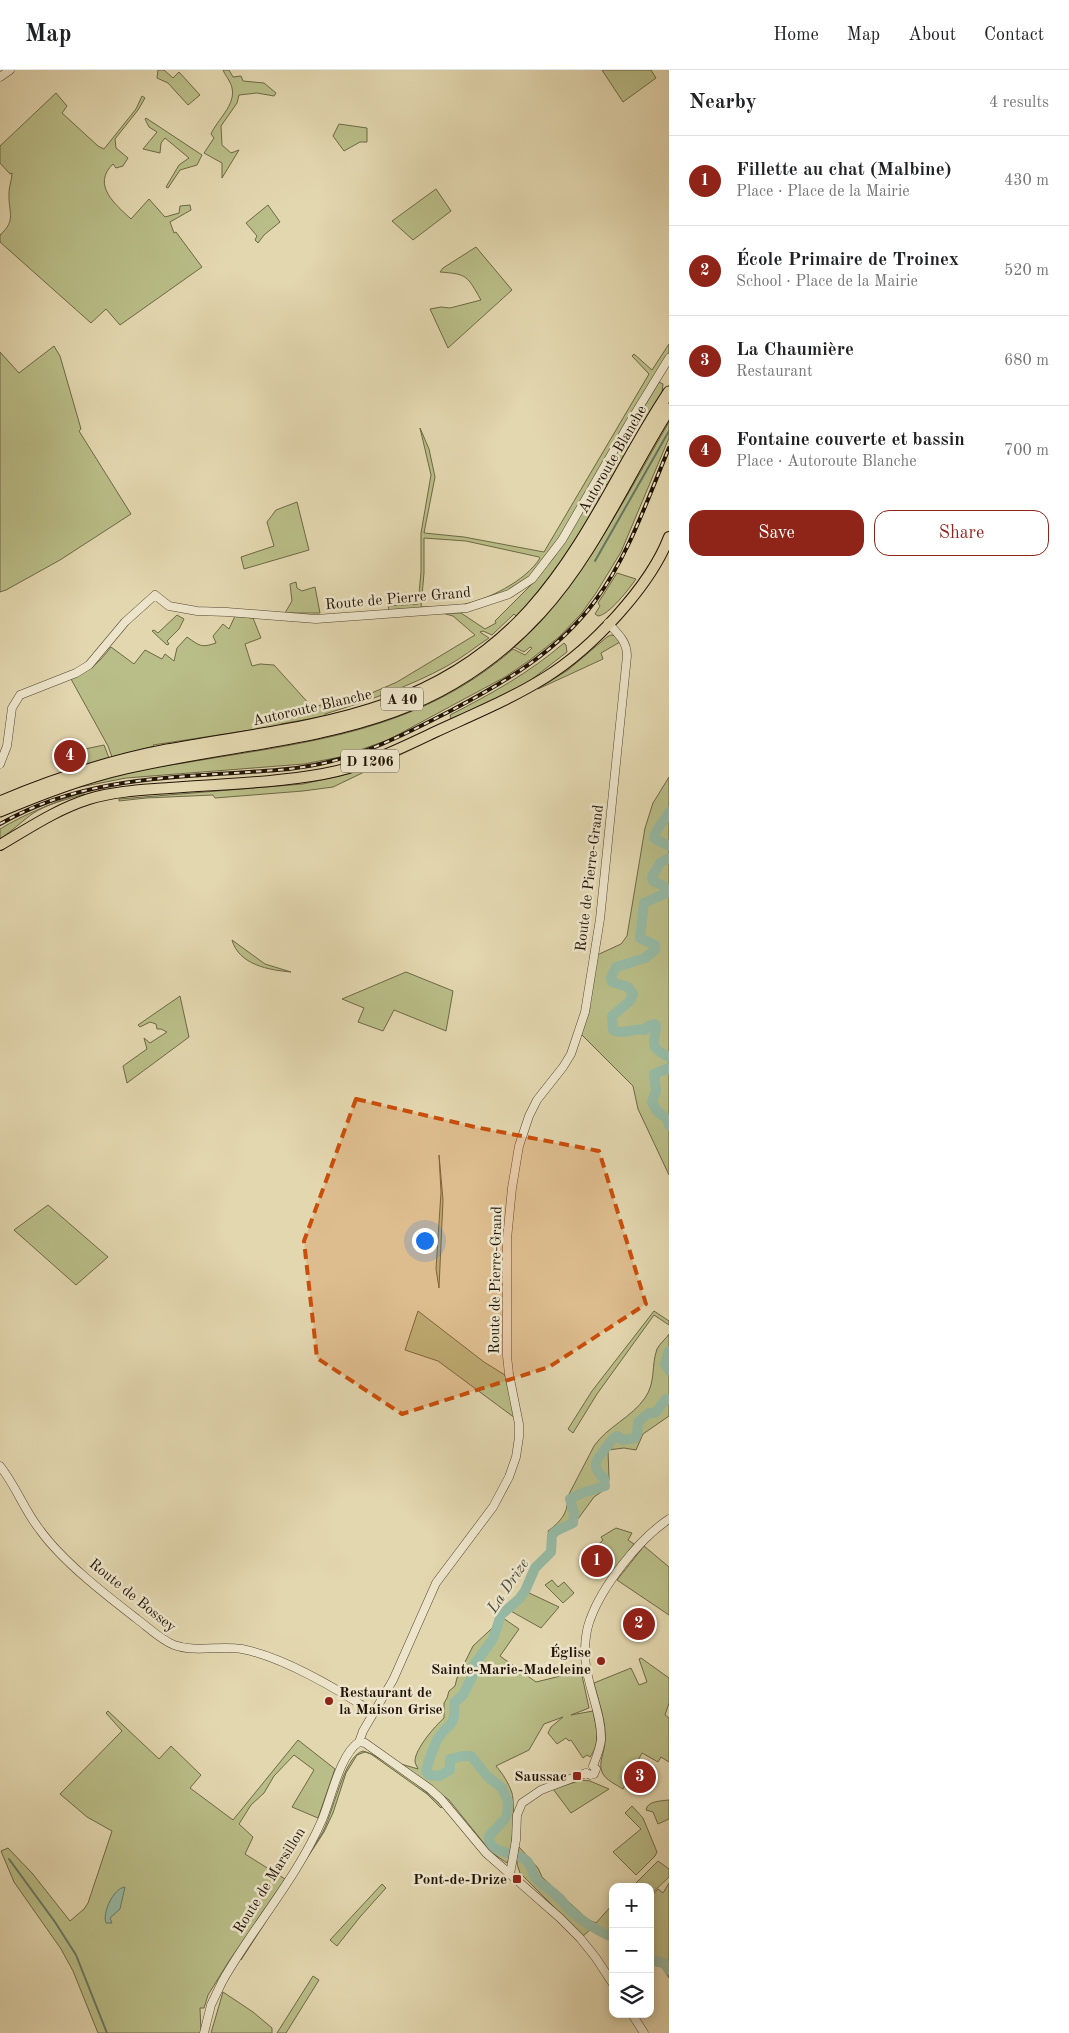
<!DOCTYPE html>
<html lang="en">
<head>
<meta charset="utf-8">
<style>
	:root { --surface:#fff; --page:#f2f2f2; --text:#202124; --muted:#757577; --line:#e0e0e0; --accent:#8f2418 }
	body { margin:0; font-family:"Old Standard TT",serif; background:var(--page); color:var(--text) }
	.controls { position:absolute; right:15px; bottom:15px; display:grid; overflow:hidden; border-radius:10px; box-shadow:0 2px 8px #0003 }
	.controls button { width:45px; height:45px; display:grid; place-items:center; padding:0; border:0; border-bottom:1px solid var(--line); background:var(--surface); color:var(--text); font:25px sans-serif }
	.you { position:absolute; left:424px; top:1170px; width:18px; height:18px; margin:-12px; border:4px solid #fff; border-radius:50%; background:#1a73e8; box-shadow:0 0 0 8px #1a73e833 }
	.badge { display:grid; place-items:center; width:32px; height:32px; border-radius:50%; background:var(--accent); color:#fff; font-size:16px; font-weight:700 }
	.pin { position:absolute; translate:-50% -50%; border:2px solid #fff; box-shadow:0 1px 5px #0006 }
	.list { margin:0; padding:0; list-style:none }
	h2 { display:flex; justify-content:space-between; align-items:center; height:65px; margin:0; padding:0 20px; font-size:21px }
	h2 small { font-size:16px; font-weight:400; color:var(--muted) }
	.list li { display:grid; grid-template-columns:32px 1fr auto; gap:15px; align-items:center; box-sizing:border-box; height:90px; padding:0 20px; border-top:1px solid var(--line) }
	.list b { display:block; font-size:19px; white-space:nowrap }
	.list p { margin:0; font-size:16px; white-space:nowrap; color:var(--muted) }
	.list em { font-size:16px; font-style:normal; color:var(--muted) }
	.actions { display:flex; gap:10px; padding:15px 20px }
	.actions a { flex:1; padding:11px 0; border:1px solid var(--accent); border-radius:15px; text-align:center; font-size:18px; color:var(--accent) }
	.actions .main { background:var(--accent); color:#fff }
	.icon { flex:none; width:28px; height:28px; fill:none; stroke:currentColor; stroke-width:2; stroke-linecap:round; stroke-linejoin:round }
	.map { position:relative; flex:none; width:669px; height:1963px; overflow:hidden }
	header { display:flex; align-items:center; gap:30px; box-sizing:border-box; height:70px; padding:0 25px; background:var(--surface); border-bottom:1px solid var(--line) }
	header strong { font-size:24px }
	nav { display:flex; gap:28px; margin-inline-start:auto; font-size:18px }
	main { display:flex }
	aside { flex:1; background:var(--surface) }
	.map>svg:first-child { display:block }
	.green { fill:#b9bd87; stroke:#6d6846; fill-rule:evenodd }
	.water { fill:#96baa5; stroke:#677765 }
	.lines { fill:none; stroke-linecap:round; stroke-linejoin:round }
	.stream { stroke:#677765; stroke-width:2 }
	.river { stroke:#96baa5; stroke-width:10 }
	.tertiary-casing { stroke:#524430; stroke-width:9 }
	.primary-casing { stroke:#211305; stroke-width:12 }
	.motorway-casing { stroke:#211305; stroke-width:13 }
	.tertiary { stroke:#ede5cb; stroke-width:8 }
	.primary { stroke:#e3d7af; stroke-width:10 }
	.motorway { stroke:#e3d7af; stroke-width:11 }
	.rail-casing { stroke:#211305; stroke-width:4 }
	.rail { stroke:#ede5cb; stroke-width:2; stroke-dasharray:5.5; stroke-linecap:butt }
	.marked { fill:#ca4e0b; fill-opacity:0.2; stroke:#ca4e0b; stroke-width:4; stroke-dasharray:10 6; stroke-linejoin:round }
	.poi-dot { fill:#8f2418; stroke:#ede5cb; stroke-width:2 }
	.labels { text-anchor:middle; stroke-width:5; stroke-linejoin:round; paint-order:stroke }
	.shield { fill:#ede5cb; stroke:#5e5240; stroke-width:1 }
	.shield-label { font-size:14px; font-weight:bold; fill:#211305 }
	.street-label { font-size:15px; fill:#211305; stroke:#ede5cb }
	.poi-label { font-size:15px; font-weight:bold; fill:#211305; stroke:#ede5cb; text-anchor:end }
	.water-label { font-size:16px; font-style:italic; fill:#4a4d3d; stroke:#ede5cb }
</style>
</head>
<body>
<header>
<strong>Map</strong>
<nav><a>Home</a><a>Map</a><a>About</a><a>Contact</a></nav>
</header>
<main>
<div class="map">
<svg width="669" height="1963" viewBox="0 0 669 1963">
	<rect width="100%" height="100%" fill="#e3d7af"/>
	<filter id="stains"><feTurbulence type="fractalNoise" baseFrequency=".004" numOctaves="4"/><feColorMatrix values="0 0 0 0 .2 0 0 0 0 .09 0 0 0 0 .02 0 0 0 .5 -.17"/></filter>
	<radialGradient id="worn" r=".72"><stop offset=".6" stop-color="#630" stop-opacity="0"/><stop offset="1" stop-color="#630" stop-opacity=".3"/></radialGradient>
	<path class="green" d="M158,0h6l9,8 6,-6 21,23 -12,10 -20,-22 -11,-5z
		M223,0h6l4,7 8,-1 2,5 21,2 12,10 -2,3 -17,-3 -18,2 -2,8 -16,23 1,19 9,8 8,-3 -17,28v-15l-18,-10 10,-15 -3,-4c6,-14 25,-29 21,-46 -1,-6 -7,-13 -9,-18z
		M602,0h49l5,8 -33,24z
		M56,23l11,13 -5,7 36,33 6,3 32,-40 6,-13 3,2 -7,12 -23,29 1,9 12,10 -5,8 -7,2 -3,-4c-22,21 3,41 18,55l18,-20 16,18 14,-4 1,-7 10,-1 1,5 -21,12 4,11 2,-1 26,35 -82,58 -14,-16 -15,14 -91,-81v-7c17,-15 8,-23 9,-42 0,-7 3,-13 3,-20l-2,1 -10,-11v-17z
		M146,48l56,37 -5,10 -17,5 -12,18 -2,-1 13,-22 10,-7 -24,-20 -4,5 -1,10 -17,-4 14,-17 -8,-5 -4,-8z
		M339,54l28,4v14h-7l-16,9 -11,-15z
		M436,119l15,22 -38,29 -21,-19z
		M268,135l12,17 -16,13 -6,8 -3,-3 2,-4 -11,-13z
		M476,177l36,43 -64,58 -18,-39 11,-2 9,1 31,-8c-14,-24 -13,-26 -41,-28l3,-4z
		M669,274v8l-105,180 -31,42 -20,15 -46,16 -78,5 -1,-4 30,-2 3,-32v-39l10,-58 -11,-47 9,21 6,28 -11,56 40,4 80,15 105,-178 -17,-18 2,-2 18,16zM424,468l42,3 73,16 1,1c-14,23 -54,43 -80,47 -12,2 -26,2 -39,2l3,-34z
		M54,276l6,10 21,73 -2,2 52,83 -71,46 -54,30 -6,2v-240l19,21z
		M659,312l4,2 -1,8 -54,92 -3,1 -5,7 -2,10c-24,41 -49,79 -82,114l-2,-2 -22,21 -9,-4 -3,1 9,6c-14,9 -27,20 -42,28 -38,21 -80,35 -122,48v2l-44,8 2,1 -130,20 1,1 -42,11 -4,-11 -37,-67c18,-8 28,-16 40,-32l23,17 11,-14 17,9 3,-5 9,7 3,-13 10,-11c13,9 14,11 29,6l-3,-7 10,-12 6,5 6,-13 18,2 8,20 -16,6 7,22 8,-2 14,1 38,42 55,-12 30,-13 78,-47 -22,-19 -11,-3h19l24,16 11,-6 -1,-2 38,-38 22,-27z
		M669,352v16l-48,114 -25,41 -15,21 -22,23 -29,23 -25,17 -117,63 -48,17 -36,7 -178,14 -56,11c19,-6 38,-12 58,-17 18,-4 38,-6 56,-9 121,-21 231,-29 329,-114l12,6 7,-7 -2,-1 -6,5 -10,-5c68,-62 109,-146 155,-225z
		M297,432l12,48 -65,19 -3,-12 33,-11 -7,-24 9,-12z
		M617,503l19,6c-7,10 -27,36 -38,37l-3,-2 5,-8 -2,-3z
		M296,512l1,6 5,3 13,-4 5,26h-35l7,-12 -2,-17z
		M177,545l7,4 -5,10 -12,12 2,3 -2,1 -15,-14 2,-1 4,3z
		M611,565l5,1 4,6 -19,11 2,6 -65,30 30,-19 39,-33z
		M564,573l2,2 1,7 -40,31 -76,36 -1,-4c41,-21 79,-42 114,-72z
		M494,640l-161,77 -30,4 -88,7 -2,-3 -67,3 -27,3v-2l184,-15 40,-9 35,-12z
		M65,674l12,2 3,3 2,-4 3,4 19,-4 5,13 -41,12 -8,-6z
		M669,707v398l-31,-66 -5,-23 -52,-52 9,-26 -1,-2 8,-51 24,-11 6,-8 18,-108 8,-25z
		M78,724h7c-17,5 -38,10 -53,20 -11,8 -20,17 -32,25v-10c25,-15 50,-25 78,-35z
		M232,870l33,24 26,8c-22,-2 -52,-7 -59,-32z
		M406,902l47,19 -7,40 -52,-21 -11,21 -25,-9 6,-14 -22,-9z
		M180,926l9,41 -62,46 -4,-17 24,-17 -3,-11 6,5 17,-11 -6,-3h-4l-1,-5 -6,-2 -10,5 -2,-2z
		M439,1085l4,45 -4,88 -3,-19 5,-77z
		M48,1135l60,52 -32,28 -62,-55z
		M418,1241l66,51 21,13 10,43 -77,-57 -33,-11z
		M654,1241l15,10v4l-15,-10 -57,79 -24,39 -5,-4 24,-38z
		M669,1264v82l-26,18 -7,16 -12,-2 -16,2 1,29 -2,9 -13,9 -22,30 -20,11 -3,-3 -1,-4c11,-8 21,-18 19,-33l27,-52c13,-19 38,-29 51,-48 11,-16 6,-32 12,-49 3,-6 9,-10 12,-15z
		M616,1458l16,5 -4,7 6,4 -18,25 -4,-3 -10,9 -17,-18 18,-17 -2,-3z
		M644,1476l25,21v48l-52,-35z
		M552,1510l6,7 6,-5 10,11 -11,10 -18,-18z
		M527,1522l32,15 -18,21 -32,-18z
		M503,1548l16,11 -19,27 36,26 45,-11 8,37 -18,7 22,-4c3,18 8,31 -3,46l-3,-2 -4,3 -12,-18 -2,1 -3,-3 -9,6 -9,-11 3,-6 12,-10 -19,7 -15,26 -33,16c7,8 12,16 16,27 3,11 1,61 -5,70l-16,-11 -42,-52 -48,-36 17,5c-1,-3 -3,-5 -3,-8 0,-12 20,-35 29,-43v-15l3,-5 2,-7 6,-5 2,-8 16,-32z
		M641,1588l28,20v25l-4,12 4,3v44l-8,-5 -3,5 -16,-9 -19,36c-6,-4 -18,-9 -21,-17 -4,-10 3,-20 3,-31 2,-19 -7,-40 -11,-58l37,-15 8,17 8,-3 -8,-23z
		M108,1641l51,48 12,-13 30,29 -11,13 43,32 65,-80 37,29 -17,49 -26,-11 22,-37 -20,-15 -20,21 -10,17 -13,12 -12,19 14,13 -8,17 40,25 -56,82 -21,34 -4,13h-4l1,25h-103l-25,-62 -12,-22 -47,-67 -13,-31 7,-3 24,25 38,48 14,-12 4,-6 24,-72 -25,-14 -27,-23 62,-63 -16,-18z
		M363,1681c20,5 63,40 79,55l-1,2 -14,-14 -56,-40 -6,-2 -8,3 -11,18 -13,40 -9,19 -83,128c2,-9 13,-22 19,-32 21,-31 42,-62 61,-93 12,-19 22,-79 42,-84z
		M582,1710l8,1 19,8 -38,24 -18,-24z
		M669,1730v19l-11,5 -5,-12 -7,-2c1,-9 15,-9 23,-10z
		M632,1736l11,12 14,34 -2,4 -19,19 -23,-23 28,-23 -16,-16z
		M519,1777l19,21 4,9 45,42 9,4 17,-19v36l-22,-11 -8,7 -63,-63 -3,-9z
		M658,1791l11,8v8l-19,18v-8h-18z
		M669,1813v95l-7,-11 -12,-3v-66l8,-9 5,4z
		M382,1814l4,4 -26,29 -23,29 -7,-6z
		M313,1906l6,4 -33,53h-9z
		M223,1922l30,20 19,16v5h-61z"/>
	<path class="water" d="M125,1817l-5,22 -10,9 2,5h-6c-4,-9 7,-35 19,-36z"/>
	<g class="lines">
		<path class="stream" d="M595,491l74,-130
			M9,1789l46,63 21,33 31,78"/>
		<path class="river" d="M669,742c-5,11 -12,13 -15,26l15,8
			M669,788l-9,5 -8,14 1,4 11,5 2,7 -22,10 -4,35 15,7v5l-10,8 -29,9 -5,11 1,4 16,5 5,7 -3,7 -18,15 1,14c12,6 18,-3 32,0l3,-4 7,-2 1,2c-2,20 -7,21 13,31
			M669,998l-15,6 2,17 -4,11 5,9 10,8 2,7
			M669,1281l-4,13 4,6
			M613,1867c-11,-3 -34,-18 -42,-26 -5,-4 -8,-10 -13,-14 -6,-6 -14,-11 -21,-17 -5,-5 -4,-12 -10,-19 -10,-10 -40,-6 -38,-25l16,-17 2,-5 1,-12 -6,-14 -15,-12 -16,-20h-8l-13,3v11l-11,6 -10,-1 -3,-4c2,-8 8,-24 11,-31 11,-19 19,-10 17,-37l9,-8 9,-18 2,-12 19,-26 8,-24 18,-16 6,-8 10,-23 16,-16 1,-17 4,-4 17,-8 1,-10 -4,-14 12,-6 23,-7 -1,-8c-14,-12 -8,-18 2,-30 3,-5 6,-9 11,-12l6,4 12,-2 2,-4 1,-12 11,-9h6l11,-14h3
			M650,1890l14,3 5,7"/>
		<g class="tertiary-casing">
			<path id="tertiary" d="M0,7l10,-7
				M0,694l7,-18 5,-38 8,-13 56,-22 13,-8 36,-43 30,-27 14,11 28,5 30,1 89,7 151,-11 42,-14 23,-15 30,-39 71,-123 36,-59
				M0,1396c16,20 24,44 40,64 23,32 66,65 97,89 12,9 24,21 37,26 22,8 46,0 68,4 41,8 97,41 132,64
				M359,1672l4,-11 30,-51 43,-97 57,-76 16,-30 7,-20 3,-20v-13l-10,-50 -2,-18v-117l5,-51 7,-42 10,-30 8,-16 26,-33 8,-13 14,-42 15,-93 27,-263c0,-15 -9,-22 -19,-33
				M359,1672l6,1 65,46 11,10 45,54 74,65 20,20 16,20 17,26
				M593,1696c3,-8 7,-17 8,-26 1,-23 -12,-51 -15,-74 -2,-14 -1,-33 4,-46 12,-34 49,-81 79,-101
				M586,1703l4,2 4,-1 2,-5 -3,-3
				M510,1804l6,-34 1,-25 5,-12 19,-13 45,-17
				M632,1944l12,19
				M204,1963l7,-28 11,-23c31,-55 75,-104 100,-162 9,-21 18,-66 37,-78"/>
		</g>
		<g class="primary-casing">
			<path id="primary" d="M0,775c29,-17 57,-36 89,-46 26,-8 54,-9 80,-11 51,-4 104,-5 154,-14 40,-7 76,-25 112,-42 37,-17 76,-33 111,-55 45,-28 104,-90 123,-140"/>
		</g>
		<g class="motorway-casing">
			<path id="motorway" d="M0,732c54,-23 110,-41 167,-52 136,-25 262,-29 363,-140 58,-64 91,-146 139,-218
				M0,741c41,-17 82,-33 126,-43 157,-36 295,-25 414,-155 55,-60 86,-136 129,-204"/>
		</g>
		<use href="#tertiary" class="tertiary"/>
		<use href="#primary" class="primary"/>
		<use href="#motorway" class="motorway"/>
		<g class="rail-casing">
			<path id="rail" d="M0,754c87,-50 181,-46 277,-54 69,-5 115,-29 175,-60 55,-29 106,-59 143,-109 34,-46 52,-101 74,-153"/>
		</g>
		<use href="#rail" class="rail"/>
	</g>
	<path class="marked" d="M356,1029l119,28 124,24 47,153 -97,63 -147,47 -85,-56 -13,-117z"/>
	<g class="poi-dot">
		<circle cx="601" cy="1591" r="5"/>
		<circle cx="329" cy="1631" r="5"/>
		<rect x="572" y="1701" width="10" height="10" rx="2.5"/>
		<rect x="512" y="1804" width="10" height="10" rx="2.5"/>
	</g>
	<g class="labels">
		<g class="shield">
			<rect x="381" y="617.5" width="42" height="23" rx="4"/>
			<rect x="341" y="679.5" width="58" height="23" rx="4"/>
		</g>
		<g class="shield-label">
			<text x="402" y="634">A 40</text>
			<text x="370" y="696">D 1206</text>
		</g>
		<g class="street-label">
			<text transform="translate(612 389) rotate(-60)" y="5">Autoroute Blanche</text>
			<text transform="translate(398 528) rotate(-5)" y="5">Route de Pierre Grand</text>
			<text transform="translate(312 637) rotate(-13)" y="5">Autoroute Blanche</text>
			<text transform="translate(589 808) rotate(-83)" y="5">Route de Pierre-Grand</text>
			<text transform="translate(495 1210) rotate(-89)" y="5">Route de Pierre-Grand</text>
			<text transform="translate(133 1525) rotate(39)" y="5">Route de Bossey</text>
			<text transform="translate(269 1810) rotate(-58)" y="5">Route de Marsillon</text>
		</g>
		<g class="poi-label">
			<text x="591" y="1587">Église<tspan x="591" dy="17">Sainte-Marie-Madeleine</tspan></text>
			<text x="339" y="1627" text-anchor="start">Restaurant de<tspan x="339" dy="17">la Maison Grise</tspan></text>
			<text x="567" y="1711">Saussac</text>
			<text x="507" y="1814">Pont-de-Drize</text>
		</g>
		<g class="water-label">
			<text transform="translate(507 1515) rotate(-56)" y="6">La Drize</text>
		</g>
	</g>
	<rect width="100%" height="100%" filter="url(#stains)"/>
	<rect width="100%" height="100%" fill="url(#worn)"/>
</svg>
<div class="controls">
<button>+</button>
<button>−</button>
<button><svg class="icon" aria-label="layers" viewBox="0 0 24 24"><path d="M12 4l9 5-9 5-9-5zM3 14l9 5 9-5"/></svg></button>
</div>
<div class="you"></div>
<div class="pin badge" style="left:597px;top:1491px">1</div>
<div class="pin badge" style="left:639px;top:1554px">2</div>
<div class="pin badge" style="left:640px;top:1707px">3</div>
<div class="pin badge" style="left:70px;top:686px">4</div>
</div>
<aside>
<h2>Nearby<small>4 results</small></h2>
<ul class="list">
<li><span class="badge">1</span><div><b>Fillette au chat (Malbine)</b><p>Place · Place de la Mairie</p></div><em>430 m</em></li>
<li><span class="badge">2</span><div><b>École Primaire de Troinex</b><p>School · Place de la Mairie</p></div><em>520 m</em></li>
<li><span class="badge">3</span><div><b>La Chaumière</b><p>Restaurant</p></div><em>680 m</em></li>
<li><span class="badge">4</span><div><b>Fontaine couverte et bassin</b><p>Place · Autoroute Blanche</p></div><em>700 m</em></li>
</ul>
<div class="actions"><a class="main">Save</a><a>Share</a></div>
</aside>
</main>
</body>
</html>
